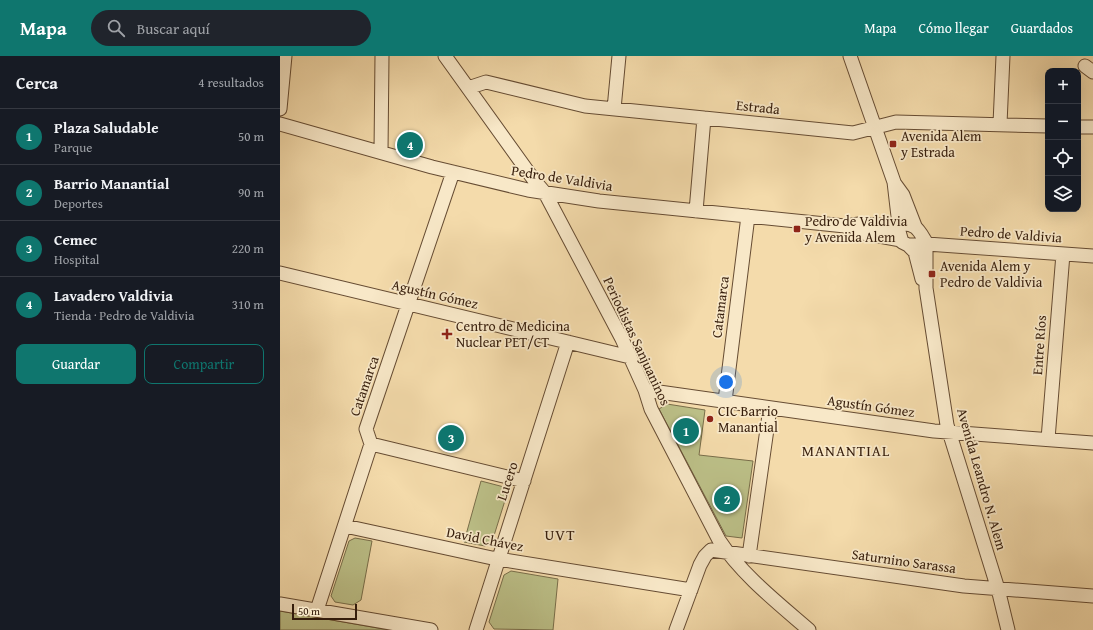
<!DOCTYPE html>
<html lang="es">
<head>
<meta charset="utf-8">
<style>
	:root { --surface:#171b24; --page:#20242c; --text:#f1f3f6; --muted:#9ea1a6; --line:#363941; --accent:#0f766e }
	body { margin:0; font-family:"Gentium Book Plus",serif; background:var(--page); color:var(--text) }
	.controls { position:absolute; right:12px; top:12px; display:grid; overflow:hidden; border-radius:8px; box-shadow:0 4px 16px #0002 }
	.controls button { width:36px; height:36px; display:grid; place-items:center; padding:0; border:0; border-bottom:1px solid var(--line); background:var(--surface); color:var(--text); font:20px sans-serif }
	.scale { position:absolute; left:12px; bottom:10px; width:65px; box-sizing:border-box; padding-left:4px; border:2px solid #361d0b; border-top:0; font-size:11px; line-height:14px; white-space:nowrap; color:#361d0b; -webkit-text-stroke:3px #f8e8c8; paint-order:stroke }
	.you { position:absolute; left:446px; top:326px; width:14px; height:14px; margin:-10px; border:3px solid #fff; border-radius:50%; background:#1a73e8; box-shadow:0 0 0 6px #1a73e833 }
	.badge { display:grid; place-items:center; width:26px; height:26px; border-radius:50%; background:var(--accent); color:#fff; font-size:13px; font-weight:700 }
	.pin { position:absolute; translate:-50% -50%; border:2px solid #fff; box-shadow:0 1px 4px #0006 }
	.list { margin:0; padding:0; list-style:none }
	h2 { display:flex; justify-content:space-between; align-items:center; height:52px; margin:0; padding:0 16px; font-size:17px }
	h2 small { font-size:13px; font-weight:400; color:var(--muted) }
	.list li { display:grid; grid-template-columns:26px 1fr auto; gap:12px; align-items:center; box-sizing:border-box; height:56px; padding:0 16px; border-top:1px solid var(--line) }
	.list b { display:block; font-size:15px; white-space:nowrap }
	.list p { margin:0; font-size:13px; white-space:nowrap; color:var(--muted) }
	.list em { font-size:13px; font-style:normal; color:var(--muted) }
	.actions { display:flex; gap:8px; padding:12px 16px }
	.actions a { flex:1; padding:9px 0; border:1px solid var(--accent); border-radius:8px; text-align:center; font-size:14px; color:var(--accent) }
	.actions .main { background:var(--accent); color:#fff }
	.icon { flex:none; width:22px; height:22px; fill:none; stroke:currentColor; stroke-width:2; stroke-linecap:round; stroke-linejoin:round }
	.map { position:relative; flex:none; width:813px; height:574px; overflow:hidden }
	header { display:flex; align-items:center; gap:24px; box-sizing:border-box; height:56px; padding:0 20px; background:var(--accent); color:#fff }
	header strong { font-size:19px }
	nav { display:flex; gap:22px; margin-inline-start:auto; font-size:14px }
	.search { width:280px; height:36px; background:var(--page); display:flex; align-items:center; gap:10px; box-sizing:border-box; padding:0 14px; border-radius:22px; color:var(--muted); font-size:15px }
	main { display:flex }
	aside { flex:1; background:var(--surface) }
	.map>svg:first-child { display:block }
	.green { fill:#bcc088; stroke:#796e4a }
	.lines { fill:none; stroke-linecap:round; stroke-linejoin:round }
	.minor-casing { stroke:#664c33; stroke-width:15 }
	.minor { stroke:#f8e8c8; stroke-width:13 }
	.poi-dot { fill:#8f2418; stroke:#f8e8c8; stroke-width:1.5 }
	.labels { text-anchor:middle; stroke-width:3.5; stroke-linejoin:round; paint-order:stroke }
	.street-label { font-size:14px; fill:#361d0b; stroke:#f8e8c8 }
	.poi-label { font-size:14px; fill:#361d0b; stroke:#f8e8c8; text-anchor:start }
	.neighbourhood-label { font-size:15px; letter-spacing:1px; fill:#361d0b; stroke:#f8e8c8 }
</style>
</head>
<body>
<header>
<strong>Mapa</strong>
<div class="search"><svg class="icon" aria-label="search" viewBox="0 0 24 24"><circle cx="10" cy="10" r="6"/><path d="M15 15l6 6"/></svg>Buscar aquí</div>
<nav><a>Mapa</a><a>Cómo llegar</a><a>Guardados</a></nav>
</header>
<main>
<aside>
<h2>Cerca<small>4 resultados</small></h2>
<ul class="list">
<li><span class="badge">1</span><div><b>Plaza Saludable</b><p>Parque</p></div><em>50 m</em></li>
<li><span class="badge">2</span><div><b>Barrio Manantial</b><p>Deportes</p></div><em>90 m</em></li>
<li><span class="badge">3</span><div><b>Cemec</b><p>Hospital</p></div><em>220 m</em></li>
<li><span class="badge">4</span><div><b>Lavadero Valdivia</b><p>Tienda · Pedro de Valdivia</p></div><em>310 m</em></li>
</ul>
<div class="actions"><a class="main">Guardar</a><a>Compartir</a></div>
</aside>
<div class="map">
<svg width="813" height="574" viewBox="0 0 813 574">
	<rect width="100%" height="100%" fill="#f4dbab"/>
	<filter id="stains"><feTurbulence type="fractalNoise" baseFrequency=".005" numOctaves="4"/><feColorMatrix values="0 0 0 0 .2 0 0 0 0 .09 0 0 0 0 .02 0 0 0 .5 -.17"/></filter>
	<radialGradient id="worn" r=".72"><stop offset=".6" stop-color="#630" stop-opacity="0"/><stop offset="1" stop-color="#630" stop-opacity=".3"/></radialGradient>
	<path class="green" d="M387,348l38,6 -6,45 54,6 -11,77 -16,-2 -67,-127z
		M201,425l23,6 3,7 -15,48 -7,4 -21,-4z
		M75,482l17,3 -11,59 -8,5 -18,-3 -4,-6 18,-55z
		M231,515l47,8 -5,51 -59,-1 -5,-7 15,-47z
		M0,555l109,19h-109z"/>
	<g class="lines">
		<g class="minor-casing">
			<path id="minor" d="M165,0l89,124 11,13 77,146 23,51 6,19 68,131c23,35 59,63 90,90
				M570,0l44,126 5,43
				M805,10l8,6
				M188,32l18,-6 99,24 268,27 43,-11 152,4
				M0,53l5,-53
				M334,53l5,-53
				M0,68l152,43 96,23 71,11 246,25 14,-2 39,2
				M720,68l3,-68
				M798,71h15
				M101,96l1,-96
				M615,128l8,11 12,31
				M416,155l8,-93
				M622,168c14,-1 17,7 24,18v3h-18l-6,-3 -4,-14z
				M577,176l44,8
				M647,188l166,12
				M628,189l7,7 7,27
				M646,189v43l21,137 51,164 10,41
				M0,217l350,84
				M365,334l289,41 159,12
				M445,345l23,-185
				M768,383l15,-185
				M91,388l153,37
				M65,470l147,32 199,32
				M469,500l21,-148
				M0,548l151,26
				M37,554l54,-166 -5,-15 87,-257
				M196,574l92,-288
				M396,574l24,-65 5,-9 6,-6 253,36 129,10"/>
		</g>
		<use href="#minor" class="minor"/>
	</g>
	<g class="poi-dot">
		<rect x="609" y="84" width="8" height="8" rx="2"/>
		<rect x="513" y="169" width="8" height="8" rx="2"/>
		<rect x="648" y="214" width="8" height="8" rx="2"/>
		<path d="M165 272h4v4h4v4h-4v4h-4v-4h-4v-4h4z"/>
		<circle cx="430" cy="363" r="4"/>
	</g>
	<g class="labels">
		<g class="street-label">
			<text transform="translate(478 51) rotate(6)" y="5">Estrada</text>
			<text transform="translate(282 122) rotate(9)" y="5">Pedro de Valdivia</text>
			<text transform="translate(731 178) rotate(4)" y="5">Pedro de Valdivia</text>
			<text transform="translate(155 238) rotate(13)" y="5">Agustín Gómez</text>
			<text transform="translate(440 251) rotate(-83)" y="5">Catamarca</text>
			<text transform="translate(357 285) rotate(65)" y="5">Periodistas Sanjuaninos</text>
			<text transform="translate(759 289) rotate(-86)" y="5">Entre Ríos</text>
			<text transform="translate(84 330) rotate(-71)" y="5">Catamarca</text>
			<text transform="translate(591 350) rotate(8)" y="5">Agustín Gómez</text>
			<text transform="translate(702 423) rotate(74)" y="5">Avenida Leandro N. Alem</text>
			<text transform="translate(227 425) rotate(-72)" y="5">Lucero</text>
			<text transform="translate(205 483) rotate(11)" y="5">David Chávez</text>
			<text transform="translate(624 505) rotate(8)" y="5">Saturnino Sarassa</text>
		</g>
		<g class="poi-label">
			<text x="621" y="85">Avenida Alem<tspan x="621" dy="16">y Estrada</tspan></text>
			<text x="525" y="170">Pedro de Valdivia<tspan x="525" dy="16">y Avenida Alem</tspan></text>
			<text x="660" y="215">Avenida Alem y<tspan x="660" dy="16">Pedro de Valdivia</tspan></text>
			<text x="176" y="275">Centro de Medicina<tspan x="176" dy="16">Nuclear PET/CT</tspan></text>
			<text x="438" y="360">CIC Barrio<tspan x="438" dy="16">Manantial</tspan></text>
		</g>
		<g class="neighbourhood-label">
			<text x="566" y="400">MANANTIAL</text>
			<text x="280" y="484">UVT</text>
		</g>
	</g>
	<rect width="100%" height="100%" filter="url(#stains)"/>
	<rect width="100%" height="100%" fill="url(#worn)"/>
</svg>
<div class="controls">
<button>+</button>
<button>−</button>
<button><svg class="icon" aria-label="locate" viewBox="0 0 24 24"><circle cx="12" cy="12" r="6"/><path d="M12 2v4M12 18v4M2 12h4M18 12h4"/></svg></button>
<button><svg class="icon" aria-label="layers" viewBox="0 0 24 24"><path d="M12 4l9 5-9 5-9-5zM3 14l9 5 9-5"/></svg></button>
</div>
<div class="scale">50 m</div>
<div class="you"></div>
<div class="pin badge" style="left:406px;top:375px">1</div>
<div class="pin badge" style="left:447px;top:443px">2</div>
<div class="pin badge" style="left:171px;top:382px">3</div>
<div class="pin badge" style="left:130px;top:89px">4</div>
</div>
</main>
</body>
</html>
